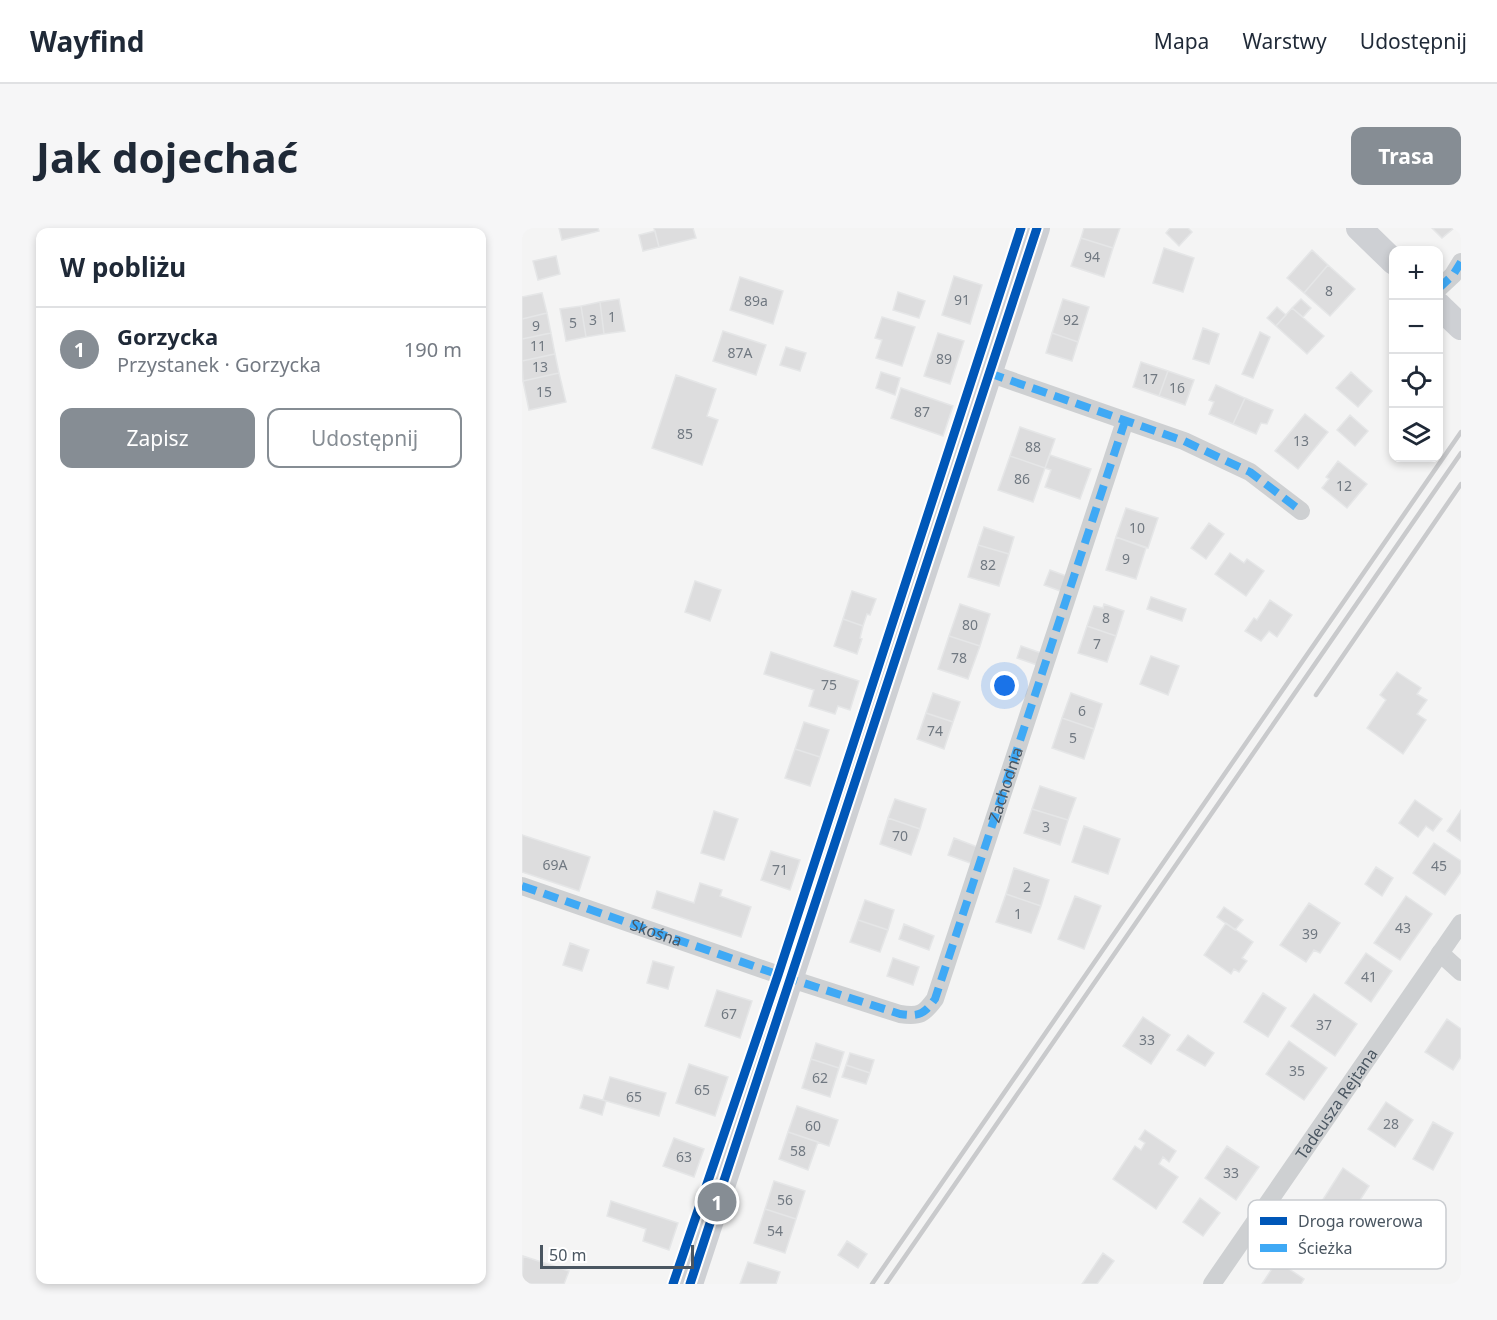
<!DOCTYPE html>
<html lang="pl">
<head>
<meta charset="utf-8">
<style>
	:root { --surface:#fff; --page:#f6f6f7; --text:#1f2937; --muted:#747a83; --line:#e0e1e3; --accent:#868d94 }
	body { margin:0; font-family:"Noto Sans",sans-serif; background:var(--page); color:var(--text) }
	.controls { position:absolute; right:18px; top:18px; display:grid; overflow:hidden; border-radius:12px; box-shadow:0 3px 9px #0003 }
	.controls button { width:54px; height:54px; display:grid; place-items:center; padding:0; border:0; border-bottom:2px solid var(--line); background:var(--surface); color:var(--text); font:30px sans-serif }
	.scale { position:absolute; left:18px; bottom:15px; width:154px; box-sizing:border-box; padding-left:6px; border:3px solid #4a5661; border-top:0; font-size:16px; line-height:21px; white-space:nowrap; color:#4a5661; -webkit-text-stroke:4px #fff; paint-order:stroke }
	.you { position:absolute; left:483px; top:458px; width:21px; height:21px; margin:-15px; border:4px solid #fff; border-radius:50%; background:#1a73e8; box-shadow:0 0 0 9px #1a73e833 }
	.badge { display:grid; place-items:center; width:39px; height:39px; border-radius:50%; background:var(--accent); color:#fff; font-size:20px; font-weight:700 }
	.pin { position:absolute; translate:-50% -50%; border:3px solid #fff; box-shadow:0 2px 6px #0006 }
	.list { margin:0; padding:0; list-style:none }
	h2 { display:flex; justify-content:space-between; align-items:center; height:78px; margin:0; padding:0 24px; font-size:26px }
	h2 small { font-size:20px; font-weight:400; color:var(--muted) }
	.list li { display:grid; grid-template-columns:39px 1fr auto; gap:18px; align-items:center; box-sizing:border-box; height:84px; padding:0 24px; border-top:2px solid var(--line) }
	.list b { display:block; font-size:22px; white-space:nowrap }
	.list p { margin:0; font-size:20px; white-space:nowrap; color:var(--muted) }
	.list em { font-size:20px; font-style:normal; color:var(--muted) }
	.actions { display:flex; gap:12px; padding:18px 24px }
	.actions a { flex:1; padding:14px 0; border:2px solid var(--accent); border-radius:12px; text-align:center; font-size:21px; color:var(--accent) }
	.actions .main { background:var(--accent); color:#fff }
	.icon { flex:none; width:33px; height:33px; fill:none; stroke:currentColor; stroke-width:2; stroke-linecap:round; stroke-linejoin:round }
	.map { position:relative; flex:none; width:939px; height:1056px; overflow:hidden; border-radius:12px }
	header { display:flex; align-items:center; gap:36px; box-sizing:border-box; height:84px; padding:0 30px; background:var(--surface); border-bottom:2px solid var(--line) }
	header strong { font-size:28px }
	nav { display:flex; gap:33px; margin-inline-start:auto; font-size:21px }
	.intro { display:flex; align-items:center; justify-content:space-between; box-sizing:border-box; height:144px; padding:0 36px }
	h1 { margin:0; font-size:42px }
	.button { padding:15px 27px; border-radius:12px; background:var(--accent); color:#fff; font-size:21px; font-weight:700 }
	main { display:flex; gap:36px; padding:0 36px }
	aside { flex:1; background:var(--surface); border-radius:12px; box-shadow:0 3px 9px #0003 }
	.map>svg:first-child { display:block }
	.building { fill:#ddddde; stroke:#e5e6e7; stroke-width:1.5 }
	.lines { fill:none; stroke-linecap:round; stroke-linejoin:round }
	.street { stroke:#ced0d2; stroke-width:18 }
	.secondary { stroke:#ced0d4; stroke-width:26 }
	.rail { stroke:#c9cacc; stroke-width:4.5 }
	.quiet { stroke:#3fa9f5; stroke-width:8; stroke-dasharray:15 8; stroke-linecap:butt }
	.cycleway-casing { stroke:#fff; stroke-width:13 }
	.cycleway { stroke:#0057b8; stroke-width:9 }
	.labels { text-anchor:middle; stroke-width:4.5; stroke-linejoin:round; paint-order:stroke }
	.number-label { font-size:14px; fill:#707881 }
	.street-label { font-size:16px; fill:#4a5661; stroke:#fff }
	.key { fill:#fff; stroke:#c9ccd0; stroke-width:1.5 }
	.key-label { font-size:16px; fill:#4a5661 }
</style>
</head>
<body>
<header>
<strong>Wayfind</strong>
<nav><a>Mapa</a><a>Warstwy</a><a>Udostępnij</a></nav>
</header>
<div class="intro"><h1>Jak dojechać</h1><a class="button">Trasa</a></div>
<main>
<aside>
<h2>W pobliżu<small></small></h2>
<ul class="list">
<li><span class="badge">1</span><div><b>Gorzycka</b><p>Przystanek · Gorzycka</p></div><em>190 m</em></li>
</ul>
<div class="actions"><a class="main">Zapisz</a><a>Udostępnij</a></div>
</aside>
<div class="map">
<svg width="939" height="1056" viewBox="0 0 939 1056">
	<rect width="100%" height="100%" fill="#f4f4f4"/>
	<path class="building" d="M37,0h39l1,3 -37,9z
		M132,0h39l3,10 -37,9z
		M562,0h36l-7,20 -32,-10z
		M648,0h18l4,4 -13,14 -13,-13z
		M910,0h22l-12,10z
		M133,3l4,16 -16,4 -4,-16z
		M559,10l32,10 -9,29 -33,-11z
		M642,20l30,10 -11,34 -30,-9z
		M790,22l16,15 -24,28 -17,-15z
		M34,28l4,18 -22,6 -5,-19z
		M806,37l27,24 -25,27 -26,-23z
		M432,48l28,9 -12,39 -28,-9z
		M218,49l43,14 -10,33 -43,-14z
		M376,64l27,9 -6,17 -26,-8z
		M20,65l5,20 -25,6v-22z
		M97,71l6,32 -21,3 -4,-32z
		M541,71l26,8 -11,35 -26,-9z
		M779,71l10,9 -8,9 -11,-9z
		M78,74l4,32 -18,3 -5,-31z
		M59,78l5,31 -20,4 -6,-32z
		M755,79l9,8 -10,11 -9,-8z
		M770,80l32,28 -17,18 -31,-28z
		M25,85l4,20 -29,6v-20z
		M360,89l33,10 -13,39 -26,-8 6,-18 -7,-2z
		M681,100l16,6 -10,30 -16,-5z
		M201,103l43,14 -10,30 -43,-14z
		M738,104l10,5 -17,41 -11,-4z
		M29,105l4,21 -33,7v-22z
		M416,105l26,8 -14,43 -26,-8z
		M530,105l26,9 -6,19 -26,-8z
		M264,119l20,6 -6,18 -20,-6z
		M33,126l4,19 -36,8 -1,-20z
		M619,134l27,9 -9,25 -26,-9z
		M646,143l26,9 -9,25 -26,-9z
		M359,144l19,6 -5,17 -19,-7z
		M829,144l21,19 -14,16 -22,-19z
		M37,145l7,29 -37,8 -6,-29z
		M154,147l40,14 -9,27 11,4 -16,45 -50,-17z
		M694,157l29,13 -12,26 -24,-10 5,-12 -5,-2z
		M379,160l52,18 -10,30 -52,-18z
		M723,170l28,12 -6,14 -6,-1 -5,11 -23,-10z
		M783,186l23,18 -30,37 -23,-18z
		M828,187l18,16 -13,15 -18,-16z
		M498,199l35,12 -10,29 -35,-12z
		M528,227l41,14 -11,30 -35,-12 6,-17 -6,-2z
		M488,228l35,12 -12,34 -35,-12z
		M816,233l29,23 -20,24 -25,-20 7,-9 -3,-2z
		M604,280l32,10 -10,30 -32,-11z
		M687,295l15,11 -18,25 -15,-11z
		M462,299l30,10 -5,17 -31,-9z
		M594,309l30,11 -10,31 -30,-9z
		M456,317l31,9 -10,32 -31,-9z
		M708,325l14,10 3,-4 17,12 -18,25 -31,-22z
		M528,342l19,7 -6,15 -19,-7z
		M173,353l26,9 -11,31 -25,-9z
		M330,363l24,8 -6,16 -3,-1 -4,12 -20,-7z
		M629,369l35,12 -4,12 -35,-12z
		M748,372l22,15 -15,22 -8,-6 -8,10 -16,-10 9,-13 3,2z
		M438,376l30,10 -10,32 -31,-10z
		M582,376l20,7 -8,25 -29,-10 7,-20 9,2z
		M321,391l20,7 -3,12 2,1 -5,15 -23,-8z
		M565,398l29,10 -9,26 -29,-9z
		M427,408l31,10 -12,33 -30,-10z
		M499,418l23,8 -4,12 -23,-8z
		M249,424l88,29 -9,29 -12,-4 -3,8 -26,-8 5,-16 -50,-16z
		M629,428l28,10 -11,29 -28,-11z
		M875,444l24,16 -4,6 10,6 -10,14 9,6 -23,34 -36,-26 19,-28 -6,-5z
		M411,465l27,9 -7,20 -27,-9z
		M549,465l31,11 -8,25 -32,-11z
		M404,485l27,9 -9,27 -27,-10z
		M540,490l32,11 -10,30 -32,-11z
		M282,494l25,8 -9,27 -25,-8z
		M273,521l25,8 -10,29 -25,-8z
		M518,558l36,12 -8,22 -36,-11z
		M373,571l31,10 -6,20 -32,-11z
		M893,572l27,19 -9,12 -7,-5 -8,11 -19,-14z
		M510,581l36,11 -8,25 -36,-12z
		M939,582v31l-14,-10z
		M192,583l24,8 -14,41 -23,-7z
		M366,590l32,11 -9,26 -31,-11z
		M562,598l36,13 -12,35 -36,-12z
		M0,607l68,22 -11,34 -57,-19z
		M432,610l26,10 -7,16 -25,-9z
		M912,615l27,18v11l-16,23 -32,-22z
		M249,623l29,9 -10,30 -29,-10z
		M854,639l17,11 -11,18 -17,-12z
		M492,640l35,12 -8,26 -35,-12z
		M178,655l22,7 -2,6 31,11 -10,30 -89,-29 5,-17 37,12z
		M484,666l35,12 -10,27 -35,-11z
		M553,668l26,10 -17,43 -26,-10z
		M884,668l26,18 -32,46 -26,-17z
		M343,672l29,10 -6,20 -30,-10z
		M787,675l31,20 -20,30 -6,-3 -8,12 -26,-17z
		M702,679l19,13 -8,10 -18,-13z
		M336,692l30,10 -8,22 -30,-10z
		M704,695l27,19 -11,16 5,3 -8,11 -5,-3 -3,5 -27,-19z
		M382,696l30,12 -5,14 -30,-11z
		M48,715l19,7 -7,21 -19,-6z
		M844,725l26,18 -21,31 -26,-19z
		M371,730l26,9 -6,18 -26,-9z
		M131,733l21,6 -6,22 -21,-6z
		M195,762l35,11 -12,37 -35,-12z
		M741,765l23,15 -18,29 -24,-15z
		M792,766l43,30 -22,32 -44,-30z
		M621,789l27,18 -19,29 -28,-18z
		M925,791l14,10v28l-8,13 -28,-18z
		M666,807l26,18 -9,13 -28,-16z
		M767,813l38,27 -23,32 -38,-26z
		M294,815l28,9 -5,16 -28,-9z
		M328,825l24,7 -4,13 -24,-8z
		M289,831l28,9 -9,29 -28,-9z
		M167,836l39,13 -13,39 -39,-13z
		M324,837l24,8 -4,11 -24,-7z
		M88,849l56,16 -7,23 -56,-16z
		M62,867l22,6 -4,14 -22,-7z
		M864,874l27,18 -18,27 -27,-18z
		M275,878l41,14 -9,26 -41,-14z
		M911,894l20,11 -20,37 -20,-11z
		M623,902l31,21 -7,11 -6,-5 -4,7 19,13 -22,32 -43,-30 22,-33 6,4 4,-7 -6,-4z
		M266,904l30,10 -10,28 -29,-11z
		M152,910l30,11 -10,28 -31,-11z
		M705,918l32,21 -23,33 -31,-22z
		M821,940l26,18 -21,33 -26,-18z
		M252,953l31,10 -9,28 -31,-10z
		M678,970l20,15 -17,23 -20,-14z
		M89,973l67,22 -9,27 -26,-9 3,-12 -39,-13z
		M243,981l31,10 -11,34 -31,-10z
		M325,1013l20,13 -9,14 -20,-13z
		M581,1025l11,8 -17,23h-15z
		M1,1028l46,15 -5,13h-42z
		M755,1033l27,18 -3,5h-39z
		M226,1034l32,10 -4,12h-36z"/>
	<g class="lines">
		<g class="street">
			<path d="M916,61l15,-14 8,-13"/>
			<path d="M467,145l195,68 66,31 51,39"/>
			<path id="s1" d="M0,658l269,93 109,35c20,3 24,0 35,-15l190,-578"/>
			<path d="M918,725l21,19"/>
			<path id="s2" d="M690,1056l249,-361"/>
		</g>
		<path class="secondary" d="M837,0l35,34
			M916,77l23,22
			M168,1056l347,-1056"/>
		<path class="rail" d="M794,467l145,-211
			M350,1056l589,-852
			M364,1056l575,-831"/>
		<path class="quiet" d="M916,61l15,-14 8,-13
			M467,145l195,68 66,31 51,39
			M0,658l269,93 109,35c20,3 24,0 35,-15l190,-578"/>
		<g class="cycleway-casing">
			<path id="cycleway" d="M151,1056l105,-309 243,-747
				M168,1056l347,-1056"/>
		</g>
		<use href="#cycleway" class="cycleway"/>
	</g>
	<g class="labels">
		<g class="number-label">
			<text x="570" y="34">94</text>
			<text x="807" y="68">8</text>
			<text x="440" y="77">91</text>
			<text x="234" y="78">89a</text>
			<text x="90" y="94">1</text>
			<text x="71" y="97">3</text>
			<text x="549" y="97">92</text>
			<text x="51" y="100">5</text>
			<text x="14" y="103">9</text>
			<text x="16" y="123">11</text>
			<text x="218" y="130">87A</text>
			<text x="422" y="136">89</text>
			<text x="18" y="144">13</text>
			<text x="628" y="156">17</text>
			<text x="655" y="165">16</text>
			<text x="22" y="169">15</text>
			<text x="400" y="189">87</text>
			<text x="163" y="211">85</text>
			<text x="779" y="218">13</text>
			<text x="511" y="224">88</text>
			<text x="500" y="256">86</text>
			<text x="822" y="263">12</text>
			<text x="615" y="305">10</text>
			<text x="604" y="336">9</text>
			<text x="466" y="342">82</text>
			<text x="584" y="395">8</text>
			<text x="448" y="402">80</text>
			<text x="575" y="421">7</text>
			<text x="437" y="435">78</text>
			<text x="307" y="462">75</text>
			<text x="560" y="488">6</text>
			<text x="413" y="508">74</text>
			<text x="551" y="515">5</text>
			<text x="524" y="604">3</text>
			<text x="378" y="613">70</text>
			<text x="33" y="642">69A</text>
			<text x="917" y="643">45</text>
			<text x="258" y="647">71</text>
			<text x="505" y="664">2</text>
			<text x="496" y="691">1</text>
			<text x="881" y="705">43</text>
			<text x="788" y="711">39</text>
			<text x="847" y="754">41</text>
			<text x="207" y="791">67</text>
			<text x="802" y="802">37</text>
			<text x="625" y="817">33</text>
			<text x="775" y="848">35</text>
			<text x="298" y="855">62</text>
			<text x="180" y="867">65</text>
			<text x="112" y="874">65</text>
			<text x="869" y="901">28</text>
			<text x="291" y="903">60</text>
			<text x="276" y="928">58</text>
			<text x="162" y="934">63</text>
			<text x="709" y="950">33</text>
			<text x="263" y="977">56</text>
			<text x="253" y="1008">54</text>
		</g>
		<g class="street-label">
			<text dy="6" stroke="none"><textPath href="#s1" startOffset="666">Zachodnia</textPath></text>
			<text dy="6" stroke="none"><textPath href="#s1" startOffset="142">Skośna</textPath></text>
			<text dy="6" stroke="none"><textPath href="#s2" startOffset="219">Tadeusza Rejtana</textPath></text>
		</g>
	</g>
	<rect x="726" y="972" width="198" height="69" rx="9" class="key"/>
	<rect x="738" y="989" width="27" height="8" fill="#0057b8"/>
	<rect x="738" y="1016" width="27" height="8" fill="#3fa9f5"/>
	<g class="key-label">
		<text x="776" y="999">Droga rowerowa</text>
		<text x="776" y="1026">Ścieżka</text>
	</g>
</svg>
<div class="controls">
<button>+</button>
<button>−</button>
<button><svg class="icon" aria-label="locate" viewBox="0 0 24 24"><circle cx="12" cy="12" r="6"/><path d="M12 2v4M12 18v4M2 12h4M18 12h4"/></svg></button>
<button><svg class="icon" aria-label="layers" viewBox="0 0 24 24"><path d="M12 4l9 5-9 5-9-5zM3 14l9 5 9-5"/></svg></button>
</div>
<div class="scale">50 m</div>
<div class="you"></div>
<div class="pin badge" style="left:195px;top:974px">1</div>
</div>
</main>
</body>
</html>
